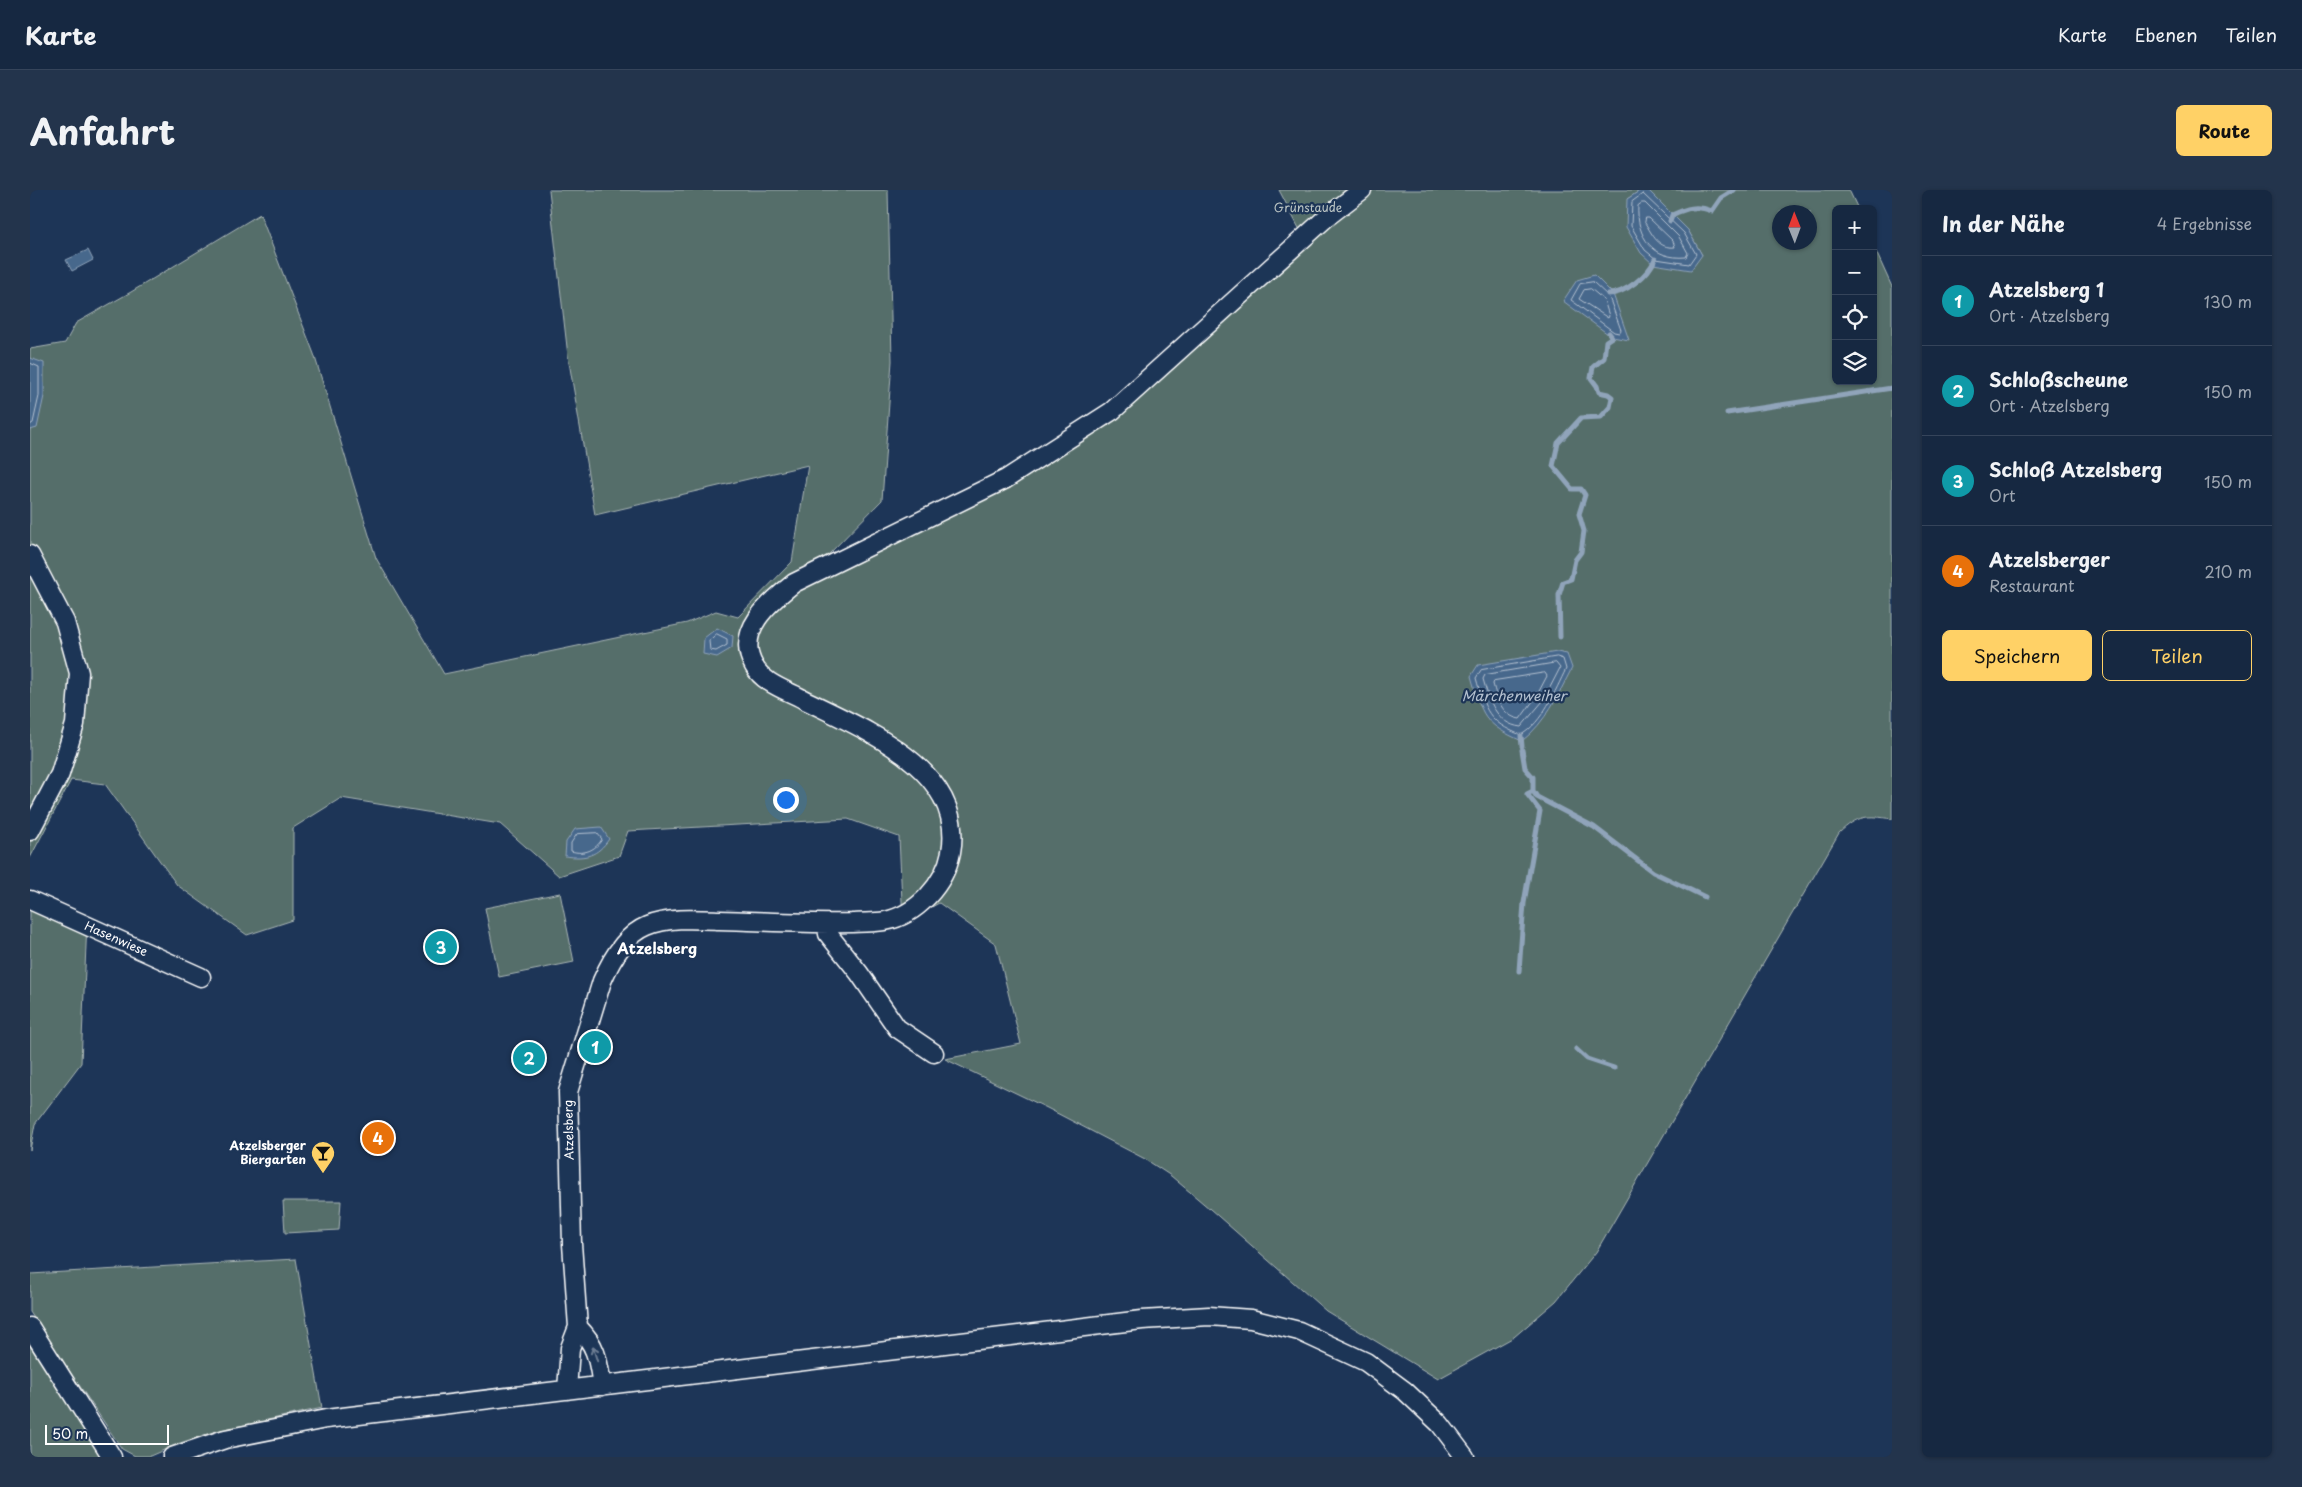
<!DOCTYPE html>
<html lang="de">
<head>
<meta charset="utf-8">
<style>
	:root { --surface:#162841; --page:#23344c; --text:#f1f3f6; --muted:#9ea6b1; --line:#35445a; --accent:#ffd166 }
	body { margin:0; font-family:"Playpen Sans",sans-serif; background:var(--page); color:var(--text) }
	.controls { position:absolute; right:15px; top:15px; display:grid; overflow:hidden; border-radius:8px; box-shadow:0 1px 4px #0004 }
	.controls button { width:45px; height:45px; display:grid; place-items:center; padding:0; border:0; border-bottom:1px solid var(--line); background:var(--surface); color:var(--text); font:25px sans-serif }
	.compass { position:absolute; left:1742px; top:15px; width:45px; height:45px; border-radius:50%; background:var(--surface); box-shadow:0 1px 4px #0004; rotate:359deg }
	.scale { position:absolute; left:15px; bottom:12px; width:124px; box-sizing:border-box; padding-left:5px; border:2px solid #fff; border-top:0; font-size:14px; line-height:18px; white-space:nowrap; color:#fff; -webkit-text-stroke:4px #1d3557; paint-order:stroke }
	.you { position:absolute; left:755px; top:609px; width:18px; height:18px; margin:-12px; border:4px solid #fff; border-radius:50%; background:#1a73e8; box-shadow:0 0 0 8px #1a73e833 }
	.badge { display:grid; place-items:center; width:32px; height:32px; border-radius:50%; background:var(--accent); color:#fff; font-size:16px; font-weight:700 }
	.pin { position:absolute; translate:-50% -50%; border:2px solid #fff; box-shadow:0 1px 5px #0006 }
	.list { margin:0; padding:0; list-style:none }
	h2 { display:flex; justify-content:space-between; align-items:center; height:65px; margin:0; padding:0 20px; font-size:21px }
	h2 small { font-size:16px; font-weight:400; color:var(--muted) }
	.list li { display:grid; grid-template-columns:32px 1fr auto; gap:15px; align-items:center; box-sizing:border-box; height:90px; padding:0 20px; border-top:1px solid var(--line) }
	.list b { display:block; font-size:19px; white-space:nowrap }
	.list p { margin:0; font-size:16px; white-space:nowrap; color:var(--muted) }
	.list em { font-size:16px; font-style:normal; color:var(--muted) }
	.actions { display:flex; gap:10px; padding:15px 20px }
	.actions a { flex:1; padding:11px 0; border:1px solid var(--accent); border-radius:8px; text-align:center; font-size:18px; color:var(--accent) }
	.actions .main { background:var(--accent); color:#111 }
	.icon { flex:none; width:28px; height:28px; fill:none; stroke:currentColor; stroke-width:2; stroke-linecap:round; stroke-linejoin:round }
	.map { position:relative; flex:none; width:1862px; height:1267px; overflow:hidden; border-radius:8px }
	header { display:flex; align-items:center; gap:30px; box-sizing:border-box; height:70px; padding:0 25px; background:var(--surface); border-bottom:1px solid var(--line) }
	header strong { font-size:24px }
	nav { display:flex; gap:28px; margin-inline-start:auto; font-size:18px }
	.intro { display:flex; align-items:center; justify-content:space-between; box-sizing:border-box; height:120px; padding:0 30px }
	h1 { margin:0; font-size:35px }
	.button { padding:12px 22px; border-radius:8px; background:var(--accent); color:#111; font-size:18px; font-weight:700 }
	main { display:flex; gap:30px; padding:0 30px }
	aside { flex:1; background:var(--surface); border-radius:8px; box-shadow:0 1px 4px #0004 }
	.map>svg:first-child { display:block }
	.green { fill:#556e6b; stroke:#aab6b5; fill-rule:evenodd }
	.water { fill:#46678c; stroke:#90a4ba }
	.lines { fill:none; stroke-linecap:round; stroke-linejoin:round }
	.shore { stroke:#b5c2d1; stroke-width:1 }
	.stream { stroke:#90a4ba; stroke-width:5 }
	.minor-casing { stroke:#fff; stroke-width:21 }
	.minor { stroke:#1d3557; stroke-width:18 }
	.oneway { stroke:#6c7c92 }
	.labels { text-anchor:middle; stroke-width:4.5; stroke-linejoin:round; paint-order:stroke }
	.park-label { font-size:12px; fill:#bbc5c4; stroke:#1d3557 }
	.street-label { font-size:12px; fill:#fff; stroke:#1d3557 }
	.poi-label { font-size:12px; font-weight:bold; fill:#fff; stroke:#1d3557; text-anchor:end }
	.water-label { font-size:14px; font-style:italic; fill:#b5c2d1; stroke:#1d3557 }
	.quarter-label { font-size:15px; font-weight:bold; fill:#fff; stroke:#1d3557 }
</style>
</head>
<body>
<header>
<strong>Karte</strong>
<nav><a>Karte</a><a>Ebenen</a><a>Teilen</a></nav>
</header>
<div class="intro"><h1>Anfahrt</h1><a class="button">Route</a></div>
<main>
<div class="map">
<svg width="1862" height="1267" viewBox="0 0 1862 1267">
	<rect width="100%" height="100%" fill="#1d3557"/>
	<filter id="ink" filterUnits="userSpaceOnUse"><feTurbulence type="fractalNoise" baseFrequency=".02" numOctaves="2"/><feDisplacementMap in="SourceGraphic" scale="10" xChannelSelector="R" yChannelSelector="G"/><feConvolveMatrix kernelMatrix="1 2 1 2 8 2 1 2 1" color-interpolation-filters="sRGB"/></filter>
	<g filter="url(#ink)">
		<path class="green" d="M519,0h339l4,171 -10,139 -55,56 179,-77 106,-68 190,-177 -23,-44h362l-14,9 75,56 -14,-25 -40,-40h201l9,19h-22v172h37v-136l19,42v532c-25,-4 -34,-4 -53,14l-243,419 -40,49 -42,36 -76,42 -112,-68 -116,-102 -39,-33 -26,-17 -98,-51 -102,-49 76,-15 -25,-100 -57,-41 -36,20 -4,-86 -51,-18 -220,12 -9,25 -60,20 -59,-52 -159,-26 -48,30v92l-46,15 -70,-50 -72,-101 -34,-4 -41,78v-509l35,-6 11,-20 55,-31 129,-78 54,140 62,204 68,116 243,-51 29,-12 22,6 54,-55 16,-97 -213,50 -27,-159zM1750,22h30v30h-30z
			M0,703l57,29 -6,141 -46,61 -5,26z
			M530,703l14,69 -75,15 -14,-69z
			M253,1011h58l-2,29 -54,3z
			M266,1069l26,149 -109,24 -33,11 -30,13h-15l-13,-7 -92,-137v-38z
			M0,1137l82,130h-82z"/>
		<path class="water" d="M1611,0h7l40,40 14,25 -11,15 -38,-6 -12,-11 -15,-26 1,-28z
			M58,60l5,10 -21,11 -6,-11z
			M1564,85l19,19 16,46 -17,-3 -49,-36 14,-21z
			M0,168l14,5v33l-7,32 -7,2z
			M687,438l16,8 -1,12 -15,9 -14,-3 1,-16z
			M1527,462l10,2 5,14c-14,27 -26,54 -50,73 -39,-17 -40,-26 -51,-65l7,-11z
			M571,637l8,12c-12,17 -23,20 -44,17l1,-14 9,-13z"/>
		<g class="lines">
			<path class="shore" d="M1613,4l41,39 12,21 -7,10 -33,-5 -11,-9 -14,-24 1,-24z
				M1612,13h3l34,34 9,16 -2,4c-33,3 -50,-20 -48,-51z
				M1616,28h3l24,23 2,6c-17,2 -22,-12 -30,-24z
				M1563,92l16,15 12,33 -2,3 -5,-1 -43,-32 9,-16z
				M1561,99l13,11 5,16 -1,2 -29,-19 5,-9z
				M0,173l9,4v29l-6,27 -3,2
				M687,444l10,5v6l-11,6 -6,-1 -1,-9z
				M1527,467l6,2 3,10c-11,22 -23,53 -45,66 -33,-13 -36,-25 -45,-57l5,-8z
				M1526,473l4,5 -17,33 -22,26c-25,-3 -32,-27 -38,-48l2,-4z
				M1515,483l2,3 -11,21 -16,22c-18,-3 -23,-20 -27,-35l1,-3z
				M567,643l5,6c-6,11 -18,16 -31,12v-8l6,-9z"/>
			<path class="stream" d="M1640,31l2,-6c15,-7 24,-10 40,-4l9,-13 13,-8
				M1578,104c17,0 41,-19 47,-35
				M1697,223l165,-25
				M1530,447l-1,-42 4,-13 8,-3 4,-19 6,-8 3,-21 -5,-17 6,-19 -4,-6h-9l-19,-23 5,-23 23,-25 20,-1 9,-10 2,-10 -4,-3 -9,-2 -2,-6 -6,-8 2,-11 11,-9 2,-17 6,-4 -3,-4
				M1491,546l1,10
				M1492,560l3,18 8,9v14l4,6 57,30 59,45 52,25
				M1489,781l5,-68 16,-92 -13,-17 6,-3
				M1546,859l11,10 27,9"/>
			<g class="minor-casing">
				<path id="minor" d="M0,365l35,67 14,51 -4,51 -15,50 -30,57
					M0,710l171,77
					M797,734l1,10 31,39 38,55 37,25
					M0,1137l82,130
					M548,1137c19,19 20,33 24,59
					M537,1200l3,-42 8,-21 -6,-83 -4,-152 34,-111c9,-21 23,-46 45,-55 21,-9 49,-7 72,-6 44,1 89,4 133,3 11,-1 23,0 33,-2 32,-6 60,-37 66,-69 15,-83 -88,-123 -148,-153 -17,-9 -40,-16 -49,-33 -20,-35 16,-64 40,-83l212,-104 106,-68 215,-194 35,-27
					M142,1267l53,-18 101,-20 816,-99 67,-4 42,3 48,12 67,31 39,29 35,33 25,33"/>
			</g>
			<use href="#minor" class="minor"/>
		</g>
		<defs><path id="oneway-shaft" d="M-6 0H5M1.5-3L5.5 0L1.5 3" fill="none" stroke-width="1.6" stroke-linecap="round" stroke-linejoin="round" transform="scale(1.25)"/></defs>
		<use class="oneway" href="#oneway-shaft" transform="translate(565 1164) rotate(-107)"/>
	</g>
	<defs>
		<g id="bar-pin" transform="scale(1.25)"><path d="M0 17L-7.5 6A9.5 9.5 0 1 1 7.5 6Z" fill="#ffd166" stroke="#1d3557"/><path d="M-6-5H6L.8 .8V4.5H3.5V6h-7V4.5H-.8V.8Z" fill="#111"/></g>
	</defs>
	<g fill-rule="evenodd">
		<use href="#bar-pin" x="293" y="963"/>
	</g>
	<g class="labels">
		<g class="park-label">
			<text x="1278" y="22">Grünstaude</text>
		</g>
		<g class="street-label">
			<text transform="translate(86 749) rotate(24)" y="4">Hasenwiese</text>
			<text transform="translate(539 940) rotate(-91)" y="4">Atzelsberg</text>
		</g>
		<g class="poi-label">
			<text x="276" y="960">Atzelsberger<tspan x="276" dy="14">Biergarten</tspan></text>
		</g>
		<g class="water-label">
			<text x="1484" y="511">Märchenweiher</text>
		</g>
		<g class="quarter-label">
			<text x="627" y="764">Atzelsberg</text>
		</g>
	</g>
</svg>
<div class="controls">
<button>+</button>
<button>−</button>
<button><svg class="icon" aria-label="locate" viewBox="0 0 24 24"><circle cx="12" cy="12" r="6"/><path d="M12 2v4M12 18v4M2 12h4M18 12h4"/></svg></button>
<button><svg class="icon" aria-label="layers" viewBox="0 0 24 24"><path d="M12 4l9 5-9 5-9-5zM3 14l9 5 9-5"/></svg></button>
</div>
<svg class="compass" viewBox="-18 -18 36 36"><path d="M0-13l5 13h-10z" fill="#e53935"/><path d="M0 13l5-13h-10z" fill="#9ea6b1"/></svg>
<div class="scale">50 m</div>
<div class="you"></div>
<div class="pin badge" style="left:565px;top:857px;background:#0f9aa8">1</div>
<div class="pin badge" style="left:499px;top:868px;background:#0f9aa8">2</div>
<div class="pin badge" style="left:411px;top:757px;background:#0f9aa8">3</div>
<div class="pin badge" style="left:348px;top:948px;background:#e8710a">4</div>
</div>
<aside>
<h2>In der Nähe<small>4 Ergebnisse</small></h2>
<ul class="list">
<li><span class="badge" style="background:#0f9aa8">1</span><div><b>Atzelsberg 1</b><p>Ort · Atzelsberg</p></div><em>130 m</em></li>
<li><span class="badge" style="background:#0f9aa8">2</span><div><b>Schloßscheune</b><p>Ort · Atzelsberg</p></div><em>150 m</em></li>
<li><span class="badge" style="background:#0f9aa8">3</span><div><b>Schloß Atzelsberg</b><p>Ort</p></div><em>150 m</em></li>
<li><span class="badge" style="background:#e8710a">4</span><div><b>Atzelsberger</b><p>Restaurant</p></div><em>210 m</em></li>
</ul>
<div class="actions"><a class="main">Speichern</a><a>Teilen</a></div>
</aside>
</main>
</body>
</html>
